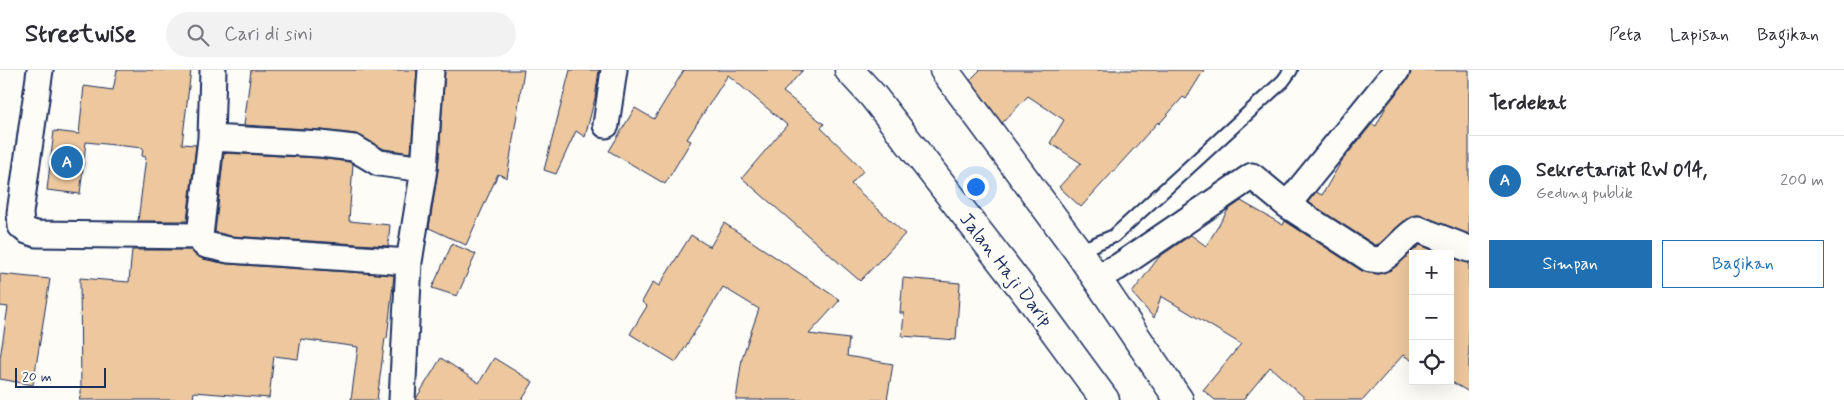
<!DOCTYPE html>
<html lang="id">
<head>
<meta charset="utf-8">
<style>
	:root { --surface:#fff; --page:#f2f2f3; --text:#2b2b33; --muted:#7c7c81; --line:#e1e1e2; --accent:#1f6fb2 }
	body { margin:0; font-family:Mynerve,sans-serif; background:var(--page); color:var(--text) }
	.controls { position:absolute; right:15px; bottom:15px; display:grid; overflow:hidden; border-radius:0px; box-shadow:0 5px 20px #0002 }
	.controls button { width:45px; height:45px; display:grid; place-items:center; padding:0; border:0; border-bottom:1px solid var(--line); background:var(--surface); color:var(--text); font:25px sans-serif }
	.scale { position:absolute; left:15px; bottom:12px; width:91px; box-sizing:border-box; padding-left:5px; border:2px solid #1b2f5e; border-top:0; font-size:14px; line-height:18px; white-space:nowrap; color:#1b2f5e; -webkit-text-stroke:4px #fdfcf7; paint-order:stroke }
	.you { position:absolute; left:975px; top:116px; width:18px; height:18px; margin:-12px; border:4px solid #fff; border-radius:50%; background:#1a73e8; box-shadow:0 0 0 8px #1a73e833 }
	.badge { display:grid; place-items:center; width:32px; height:32px; border-radius:50%; background:var(--accent); color:#fff; font-size:16px; font-weight:700 }
	.pin { position:absolute; translate:-50% -50%; border:2px solid #fff; box-shadow:0 1px 5px #0006 }
	.list { margin:0; padding:0; list-style:none }
	h2 { display:flex; justify-content:space-between; align-items:center; height:65px; margin:0; padding:0 20px; font-size:21px }
	h2 small { font-size:16px; font-weight:400; color:var(--muted) }
	.list li { display:grid; grid-template-columns:32px 1fr auto; gap:15px; align-items:center; box-sizing:border-box; height:90px; padding:0 20px; border-top:1px solid var(--line) }
	.list b { display:block; font-size:19px; white-space:nowrap }
	.list p { margin:0; font-size:16px; white-space:nowrap; color:var(--muted) }
	.list em { font-size:16px; font-style:normal; color:var(--muted) }
	.actions { display:flex; gap:10px; padding:15px 20px }
	.actions a { flex:1; padding:11px 0; border:1px solid var(--accent); border-radius:0px; text-align:center; font-size:18px; color:var(--accent) }
	.actions .main { background:var(--accent); color:#fff }
	.icon { flex:none; width:28px; height:28px; fill:none; stroke:currentColor; stroke-width:2; stroke-linecap:round; stroke-linejoin:round }
	.map { position:relative; flex:none; width:1469px; height:330px; overflow:hidden }
	header { display:flex; align-items:center; gap:30px; box-sizing:border-box; height:70px; padding:0 25px; background:var(--surface); border-bottom:1px solid var(--line) }
	header strong { font-size:24px }
	nav { display:flex; gap:28px; margin-inline-start:auto; font-size:18px }
	.search { width:350px; height:45px; background:var(--page); display:flex; align-items:center; gap:12px; box-sizing:border-box; padding:0 18px; border-radius:28px; color:var(--muted); font-size:19px }
	main { display:flex }
	aside { flex:1; background:var(--surface) }
	.map>svg:first-child { display:block }
	.building { fill:#edc79d; stroke:#1b2f5e }
	.lines { fill:none; stroke-linecap:round; stroke-linejoin:round }
	.service-casing { stroke:#1b2f5e; stroke-width:16 }
	.minor-casing { stroke:#1b2f5e; stroke-width:29 }
	.secondary-casing { stroke:#1b2f5e; stroke-width:31 }
	.service { stroke:#fdfcf7; stroke-width:12 }
	.minor { stroke:#fdfcf7; stroke-width:25 }
	.secondary { stroke:#fdfcf7; stroke-width:28 }
	.labels { text-anchor:middle; stroke-width:5; stroke-linejoin:round; paint-order:stroke }
	.street-label { font-size:19px; fill:#1b2f5e; stroke:#fdfcf7 }
</style>
</head>
<body>
<header>
<strong>Streetwise</strong>
<div class="search"><svg class="icon" aria-label="search" viewBox="0 0 24 24"><circle cx="10" cy="10" r="6"/><path d="M15 15l6 6"/></svg>Cari di sini</div>
<nav><a>Peta</a><a>Lapisan</a><a>Bagikan</a></nav>
</header>
<main>
<div class="map">
<svg width="1469" height="330" viewBox="0 0 1469 330">
	<rect width="100%" height="100%" fill="#fdfcf7"/>
	<filter id="ink" filterUnits="userSpaceOnUse"><feTurbulence type="fractalNoise" baseFrequency=".02" numOctaves="2"/><feDisplacementMap in="SourceGraphic" scale="10" xChannelSelector="R" yChannelSelector="G"/><feConvolveMatrix kernelMatrix="1 2 1 2 8 2 1 2 1" color-interpolation-filters="sRGB"/></filter>
	<g filter="url(#ink)">
		<path class="building" d="M117,0h74l-9,74 14,1 -9,76h-49l8,-64 -4,-1 1,-8 -57,-6 -6,52 -33,-4 7,-59 25,3 5,-48 29,4z
			M251,0h166l-6,83 -27,-4 -28,-15 -35,-4 -77,-5z
			M445,0h79l-17,108 -9,-4 -32,71 -37,-17 9,-58z
			M570,0h29l-4,28 -10,39 -9,-6 -20,43 -12,-4z
			M684,0h119l-20,22 41,32 -3,4 43,42 -13,14 54,50 -45,47 -118,-103 45,-53 -59,-50 -41,64 4,2 -26,43 -56,-33 26,-43 19,11z
			M980,0h224l-18,29 -3,-2 -24,27 -1,-2 -77,85 -22,-20 22,-24 -31,-20 14,-23 -36,-24 -26,27 -32,-43z
			M1411,0h58v164l-46,-18 -6,-1 -13,6 -25,23 -4,1 -67,-43 8,-10 6,3 19,-33 31,-38 4,2 11,-21 21,-26z
			M224,83l95,5 30,4 4,2 -4,57 41,4 -2,21 -157,-10 -16,-4z
			M1241,131l42,24 2,-4 77,50 7,2 9,1 13,-4 29,-25 22,9h-29v107l-10,-6 -40,45h-56l-37,-33 -27,33h-28l-12,-10 38,-46 -80,-48 -7,22 -22,-25 27,-36 32,-22 15,11 22,-36z
			M724,153l116,77 -31,34 40,5 -2,17 46,8 -6,36h-151l6,-42 17,-49 -36,-22 -47,75 -46,-28 17,-28 -5,-4 11,-20 6,4 32,-51 19,12z
			M452,174l24,10 -19,42 -25,-8z
			M132,180h59l4,5 8,4 25,5 166,11 -7,64 -2,-1 -8,62h-26l7,-53 -57,-8 -3,20 -24,-3 -5,42 -75,-6 -1,8h-114l2,-6 -1,-116 49,4z
			M1450,187l19,6v129l-19,-11z
			M0,204l50,5 -17,106 -33,-6v-21l8,-51 -8,-1z
			M903,208l57,5 -4,57 -54,-4 2,-23h-4z
			M441,288l38,25 15,-25 39,24 -11,18h-106l1,-3z"/>
		<g class="lines">
			<g class="service-casing">
				<path id="service" d="M1078,181l36,-15 169,-155 8,-11"/>
			</g>
			<g class="minor-casing">
				<path id="minor" d="M40,0l-20,143 1,13 6,5 9,3 164,2 11,-98 2,-68
					M606,55l8,-55
					M211,68l109,6 34,4 25,15 45,6
					M1287,135l110,-135
					M200,166l3,7 3,2 23,5 180,12 15,-93 7,-99
					M1096,207l22,-10 134,-91 35,29 83,54c3,0 6,1 8,1 13,-2 26,-25 40,-31l51,20
					M402,330l7,-138"/>
			</g>
			<g class="secondary-casing">
				<path id="secondary" d="M849,0l24,26 163,210 69,94
					M944,0l134,181 101,149"/>
			</g>
			<use href="#service" class="service"/>
			<use href="#minor" class="minor"/>
			<use href="#secondary" class="secondary"/>
		</g>
	</g>
	<g class="labels">
		<g class="street-label">
			<text transform="translate(1007 199) rotate(52)" y="7">Jalan Haji Darip</text>
		</g>
	</g>
</svg>
<div class="controls">
<button>+</button>
<button>−</button>
<button><svg class="icon" aria-label="locate" viewBox="0 0 24 24"><circle cx="12" cy="12" r="6"/><path d="M12 2v4M12 18v4M2 12h4M18 12h4"/></svg></button>
</div>
<div class="scale">20 m</div>
<div class="you"></div>
<div class="pin badge" style="left:67px;top:92px">A</div>
</div>
<aside>
<h2>Terdekat<small></small></h2>
<ul class="list">
<li><span class="badge">A</span><div><b>Sekretariat RW 014,</b><p>Gedung publik</p></div><em>200 m</em></li>
</ul>
<div class="actions"><a class="main">Simpan</a><a>Bagikan</a></div>
</aside>
</main>
</body>
</html>
